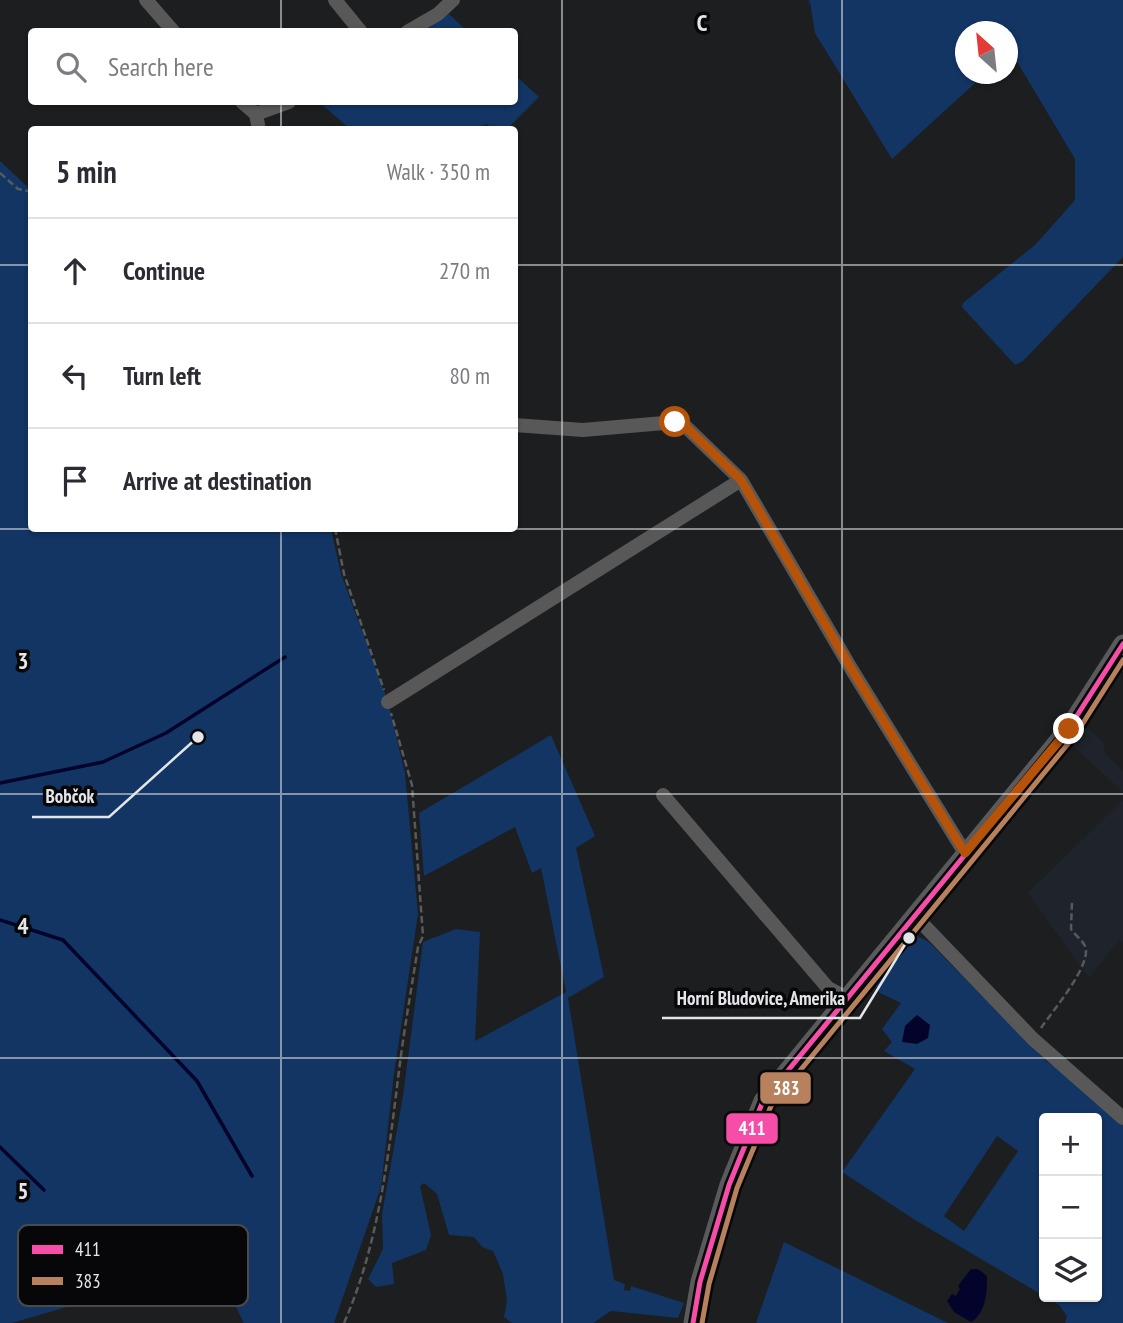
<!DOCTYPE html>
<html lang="en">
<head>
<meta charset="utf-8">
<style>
	:root { --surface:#fff; --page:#f2f2f3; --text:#2b2b33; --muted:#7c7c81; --line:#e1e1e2 }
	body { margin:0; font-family:"PT Sans Narrow",sans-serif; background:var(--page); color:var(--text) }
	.controls { position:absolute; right:21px; bottom:21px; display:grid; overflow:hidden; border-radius:7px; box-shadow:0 2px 5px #0004 }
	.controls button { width:63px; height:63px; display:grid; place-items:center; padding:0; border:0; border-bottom:2px solid var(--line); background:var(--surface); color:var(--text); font:35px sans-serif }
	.compass { position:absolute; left:955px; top:21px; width:63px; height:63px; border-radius:50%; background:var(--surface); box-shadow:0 2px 5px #0004; rotate:333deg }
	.stop { position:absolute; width:21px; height:21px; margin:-16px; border:5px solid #b45309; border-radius:50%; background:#fff }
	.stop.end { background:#b45309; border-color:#fff; box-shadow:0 2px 7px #0008 }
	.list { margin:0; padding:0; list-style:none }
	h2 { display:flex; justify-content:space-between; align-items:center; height:91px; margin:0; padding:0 28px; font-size:30px }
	h2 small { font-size:23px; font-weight:400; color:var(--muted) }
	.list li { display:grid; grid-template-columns:46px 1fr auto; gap:21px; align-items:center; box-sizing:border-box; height:105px; padding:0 28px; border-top:2px solid var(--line) }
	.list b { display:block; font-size:26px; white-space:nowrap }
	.list em { font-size:23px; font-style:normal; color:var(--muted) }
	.icon { flex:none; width:38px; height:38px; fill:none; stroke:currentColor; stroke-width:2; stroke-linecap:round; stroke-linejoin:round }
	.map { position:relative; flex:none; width:1123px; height:1323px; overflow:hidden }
	.search { position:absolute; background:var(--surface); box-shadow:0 2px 5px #0004; left:28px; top:28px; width:490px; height:77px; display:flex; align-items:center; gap:18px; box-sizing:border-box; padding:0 24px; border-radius:7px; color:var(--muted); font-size:26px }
	.panel { position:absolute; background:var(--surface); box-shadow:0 2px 5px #0004; left:28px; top:126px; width:490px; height:406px; border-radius:7px }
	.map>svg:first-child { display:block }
	.built { fill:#1f242c }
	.green { fill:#123564; fill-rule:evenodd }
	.water { fill:#03032b }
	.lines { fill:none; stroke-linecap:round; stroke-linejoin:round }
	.stream { stroke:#03032b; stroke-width:3.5 }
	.path { stroke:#58595a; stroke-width:2.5; stroke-dasharray:7 3.5; stroke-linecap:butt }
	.street { stroke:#585859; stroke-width:14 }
	.secondary { stroke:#5a5a5c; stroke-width:19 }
	.bus-1-casing { stroke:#070709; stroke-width:10 }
	.bus-2-casing { stroke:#070709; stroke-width:10 }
	.bus-1 { stroke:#f54da8; stroke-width:5 }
	.bus-2 { stroke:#b6815c; stroke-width:5 }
	.route { stroke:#b45309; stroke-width:9 }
	.grid { fill:none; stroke:#e3e5e8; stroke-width:2; stroke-opacity:0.55 }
	.key { fill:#070709; stroke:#494a4c; stroke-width:2 }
	.key-label { font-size:19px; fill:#e3e5e8 }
	.grid-label { font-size:23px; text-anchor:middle; font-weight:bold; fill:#e3e5e8; stroke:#070709; stroke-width:7; stroke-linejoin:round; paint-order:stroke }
	.leader { fill:none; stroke:#e3e5e8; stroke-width:2.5 }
	.callout-dot { fill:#e3e5e8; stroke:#070709; stroke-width:2.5 }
	.callout-label { font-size:19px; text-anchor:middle; font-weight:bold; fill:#e3e5e8; stroke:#070709; stroke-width:7; stroke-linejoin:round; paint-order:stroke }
	.line-badge { stroke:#070709; stroke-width:2.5 }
	.badge-label { font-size:19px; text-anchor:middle; font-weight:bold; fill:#fff }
</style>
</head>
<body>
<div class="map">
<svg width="1123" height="1323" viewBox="0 0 1123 1323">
	<rect width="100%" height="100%" fill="#1c1e20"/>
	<path class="built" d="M1084,725l19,17 3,13 17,16v21l-53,-49z
		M1123,800v142l-4,-2 -30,38 -61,-85z"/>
	<path class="green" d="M810,0h313v257l-100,104 -8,4 -53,-58 1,-4 73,-59 39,-44v-41l-65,-109 -2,1 -1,-19h-42v42h20l-93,85 -77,-126 -5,-31 -4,2z
		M449,14l18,17 -44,1z
		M515,75l24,22 -32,32h-12l-9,-5 -8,6 -128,-1 -31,-27h195z
		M0,161l31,29 1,338 299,1 10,45 47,128 17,71 13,141 -24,160 -13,113 -47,136h-90c-11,-21 -21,-52 -47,-54l-185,54h-12z
		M551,735l44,101 -19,12 28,129 -36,21 46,282 11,4 -1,6 6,1 1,-5 53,17 -6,15 -67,-7 -18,12h-81l-8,-6 3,-16 -4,-27 -10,-23 -11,-4 -8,-10 -25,-2 -12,-41 -13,-11 -4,3 11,49 -5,15 -34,13 2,21 -18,3 -8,-8 15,-30 -1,-35 21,-118 20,-154 33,-13 24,3 -5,109 91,-49 -25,-124 -9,5 -17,-46 -91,49 -5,-63z
		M917,936l12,6 117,119 77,52v210h-58l2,-7 -8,-11 -144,-85 -73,-48 73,-103 -31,-18 8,-9 -10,-13 19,-26 -21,-10 -8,-14 31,-37 7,2zM1044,1118h53v179h-53zM997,1136l21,15 -54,80 -20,-15z
		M784,1242l164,81h-192z"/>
	<path class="water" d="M917,1015l13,10 -2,13 -11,6 -15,-2 3,-16z
		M971,1269h7l9,7c0,17 -1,37 -16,46l-17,-10 -7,-11 5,-7 4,2 4,-7 -2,-3z"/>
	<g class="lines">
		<path class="stream" d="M0,783l103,-21 63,-29 119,-76
			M0,920l63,20 134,141 55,95
			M0,1147l44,43"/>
		<path class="path" d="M0,173l18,16 14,3
			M335,528l9,46 40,116
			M1041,1028c10,-15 52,-64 44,-82 -3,-6 -10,-11 -14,-17l1,-27
			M344,1323c36,-81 45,-174 56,-260 5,-39 12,-78 18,-116l5,-11 -11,-151 -21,-72"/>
		<path class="street" d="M146,0l28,32
			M335,0l26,32
			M407,32l31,-18 15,-14
			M242,102l14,12
			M256,114l33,-12
			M256,114l3,16
			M514,425l69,5 81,-7 20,2 57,55 111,190 113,183
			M388,702l353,-222
			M663,795l165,193 17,9
			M915,916l118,123 90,79"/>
		<path class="secondary" d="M693,1323l7,-41 29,-97 34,-84 306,-373 54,-84"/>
		<g class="bus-1-casing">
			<path id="bus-1" d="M693,1323l7,-41 29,-97 34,-84 306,-373 54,-84"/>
		</g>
		<g class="bus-2-casing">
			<path id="bus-2" d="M702,1323l7,-39 28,-96 34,-82 305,-372 47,-74"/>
		</g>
		<use href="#bus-1" class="bus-1"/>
		<use href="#bus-2" class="bus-2"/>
	</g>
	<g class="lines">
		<path class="route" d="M675,422l9,3 57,55 111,190 113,183 104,-124"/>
	</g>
	<path class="grid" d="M281,0v32M562,0v1323M842,0v1323M281,102v28M0,265h32M514,265h609M281,528v795M0,529h1123M0,794h1123M0,1058h1123"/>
	<rect x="18" y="1225" width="230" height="81" rx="10" class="key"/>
	<rect x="32" y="1245" width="31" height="9" fill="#f54da8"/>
	<rect x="32" y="1277" width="31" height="8" fill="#b6815c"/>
	<g class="key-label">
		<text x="75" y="1256">411</text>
		<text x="75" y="1288">383</text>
	</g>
	<g class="grid-label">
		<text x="702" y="31">C</text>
		<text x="23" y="669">3</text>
		<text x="23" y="934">4</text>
		<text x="23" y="1199">5</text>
	</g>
	<path class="leader" d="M198 737L109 817H32M909 938L860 1018H662"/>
	<g class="callout-dot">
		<circle cx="198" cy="737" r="7"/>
		<circle cx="909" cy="938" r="7"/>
	</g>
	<g class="callout-label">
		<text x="70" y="803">Bobčok</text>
		<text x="761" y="1005">Horní Bludovice, Amerika</text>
	</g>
	<g class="line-badge">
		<rect x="759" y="1071" width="53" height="34" rx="7" fill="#b6815c"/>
		<rect x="725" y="1112" width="54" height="33" rx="7" fill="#f54da8"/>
	</g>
	<g class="badge-label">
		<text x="786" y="1095">383</text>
		<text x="752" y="1135">411</text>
	</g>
</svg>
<div class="controls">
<button>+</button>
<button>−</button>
<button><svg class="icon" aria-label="layers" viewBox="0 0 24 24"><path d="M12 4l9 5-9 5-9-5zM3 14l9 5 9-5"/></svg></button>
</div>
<svg class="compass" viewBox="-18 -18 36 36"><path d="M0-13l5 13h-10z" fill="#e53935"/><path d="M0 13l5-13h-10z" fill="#7c7c81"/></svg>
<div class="stop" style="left:675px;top:422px"></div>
<div class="stop end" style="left:1069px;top:729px"></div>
<div class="search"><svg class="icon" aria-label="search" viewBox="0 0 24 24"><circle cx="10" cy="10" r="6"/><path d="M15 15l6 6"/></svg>Search here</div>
<section class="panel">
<h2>5 min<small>Walk · 350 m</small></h2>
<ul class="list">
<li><svg class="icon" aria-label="ahead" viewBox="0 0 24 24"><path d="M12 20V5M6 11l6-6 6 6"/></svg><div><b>Continue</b></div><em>270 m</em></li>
<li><svg class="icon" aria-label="left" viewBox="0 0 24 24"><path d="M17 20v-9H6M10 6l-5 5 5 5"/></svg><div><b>Turn left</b></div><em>80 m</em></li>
<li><svg class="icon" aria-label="arrive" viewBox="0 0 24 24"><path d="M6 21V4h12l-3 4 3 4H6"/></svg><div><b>Arrive at destination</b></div></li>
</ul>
</section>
</div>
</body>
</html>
